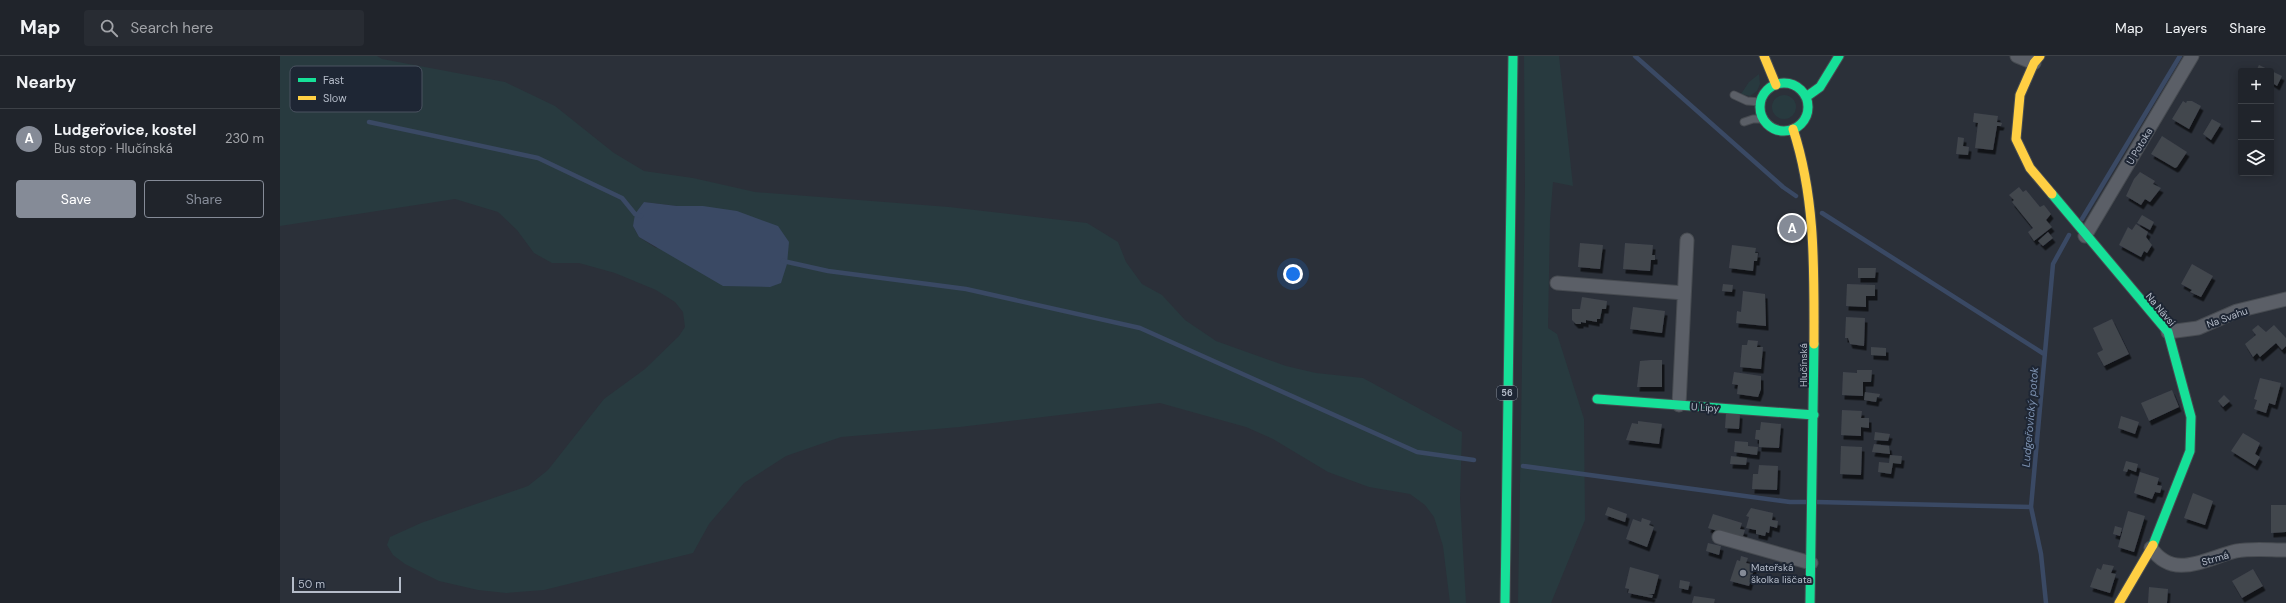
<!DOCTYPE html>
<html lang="en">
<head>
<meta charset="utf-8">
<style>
	:root { --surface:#20242b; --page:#282c33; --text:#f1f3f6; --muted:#a2a4a9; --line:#3d4147; --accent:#858b97 }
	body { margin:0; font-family:"DM Sans",sans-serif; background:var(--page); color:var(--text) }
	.controls { position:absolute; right:12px; top:12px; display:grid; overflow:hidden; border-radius:4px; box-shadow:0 2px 10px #0003 }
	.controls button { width:36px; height:36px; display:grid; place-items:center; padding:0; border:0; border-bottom:1px solid var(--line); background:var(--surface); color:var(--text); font:20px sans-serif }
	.scale { position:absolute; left:12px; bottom:10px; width:109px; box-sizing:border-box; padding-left:4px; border:2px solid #b5bcc9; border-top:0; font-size:11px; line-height:14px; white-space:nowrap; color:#b5bcc9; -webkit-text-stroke:3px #1e2634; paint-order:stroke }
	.you { position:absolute; left:1013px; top:218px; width:14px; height:14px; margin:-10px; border:3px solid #fff; border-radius:50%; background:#1a73e8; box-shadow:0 0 0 6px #1a73e833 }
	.badge { display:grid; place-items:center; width:26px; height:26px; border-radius:50%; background:var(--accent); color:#fff; font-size:13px; font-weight:700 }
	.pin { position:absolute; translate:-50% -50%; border:2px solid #fff; box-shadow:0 1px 4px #0006 }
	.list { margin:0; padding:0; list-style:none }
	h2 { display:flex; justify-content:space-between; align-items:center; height:52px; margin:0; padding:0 16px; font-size:17px }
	h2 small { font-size:13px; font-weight:400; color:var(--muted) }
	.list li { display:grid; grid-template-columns:26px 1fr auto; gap:12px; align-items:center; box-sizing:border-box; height:60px; padding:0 16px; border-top:1px solid var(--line) }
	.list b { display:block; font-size:15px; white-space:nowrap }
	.list p { margin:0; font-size:13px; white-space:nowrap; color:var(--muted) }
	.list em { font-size:13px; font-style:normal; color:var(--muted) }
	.actions { display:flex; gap:8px; padding:12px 16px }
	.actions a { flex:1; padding:9px 0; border:1px solid var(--accent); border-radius:4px; text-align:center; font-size:14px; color:var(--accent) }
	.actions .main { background:var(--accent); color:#fff }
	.icon { flex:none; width:22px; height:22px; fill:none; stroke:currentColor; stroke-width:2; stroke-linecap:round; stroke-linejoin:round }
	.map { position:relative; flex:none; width:2006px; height:547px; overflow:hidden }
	header { display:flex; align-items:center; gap:24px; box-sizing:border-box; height:56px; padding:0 20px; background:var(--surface); border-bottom:1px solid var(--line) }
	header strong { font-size:19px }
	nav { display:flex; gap:22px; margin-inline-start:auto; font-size:14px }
	.search { width:280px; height:36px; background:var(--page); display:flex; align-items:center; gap:10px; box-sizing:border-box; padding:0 14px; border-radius:4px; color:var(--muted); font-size:15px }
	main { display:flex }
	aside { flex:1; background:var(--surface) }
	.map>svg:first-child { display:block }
	.green { fill:#283a3f; fill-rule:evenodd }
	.water { fill:#3a4964 }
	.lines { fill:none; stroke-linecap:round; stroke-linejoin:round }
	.stream { stroke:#3a4964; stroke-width:4.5 }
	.building { fill:#42464e; filter:url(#shadow) }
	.lane-casing { stroke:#474b51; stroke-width:9 }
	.street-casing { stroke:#474b51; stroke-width:15 }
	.fast-casing { stroke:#474b51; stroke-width:11 }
	.slow-casing { stroke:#474b51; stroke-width:11 }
	.lane { stroke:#5b5f67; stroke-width:7 }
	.street { stroke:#5b5f67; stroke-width:13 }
	.fast { stroke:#16e098; stroke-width:9 }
	.slow { stroke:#ffcf43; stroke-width:9 }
	.poi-dot { fill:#858b97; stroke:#1e2634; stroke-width:1.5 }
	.labels { text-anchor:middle; stroke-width:4; stroke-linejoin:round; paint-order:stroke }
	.shield { fill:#1e2634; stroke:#888f9c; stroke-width:1 }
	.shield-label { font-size:9px; font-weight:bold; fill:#b5bcc9 }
	.street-label { font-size:10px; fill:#b5bcc9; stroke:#1e2634 }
	.poi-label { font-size:10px; fill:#b5bcc9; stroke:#1e2634; text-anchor:start }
	.water-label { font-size:11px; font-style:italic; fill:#7d92b1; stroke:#1e2634 }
	.key { fill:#1e2634; stroke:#4b5361; stroke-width:1 }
	.key-label { font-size:11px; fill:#b5bcc9 }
</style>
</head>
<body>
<header>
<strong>Map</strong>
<div class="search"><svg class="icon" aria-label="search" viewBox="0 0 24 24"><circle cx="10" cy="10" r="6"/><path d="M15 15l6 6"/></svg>Search here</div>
<nav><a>Map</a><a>Layers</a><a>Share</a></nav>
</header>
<main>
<aside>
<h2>Nearby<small></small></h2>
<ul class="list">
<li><span class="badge">A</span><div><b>Ludgeřovice, kostel</b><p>Bus stop · Hlučínská</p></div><em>230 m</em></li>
</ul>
<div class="actions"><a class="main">Save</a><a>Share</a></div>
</aside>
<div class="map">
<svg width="2006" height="547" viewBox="0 0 2006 547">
	<defs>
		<filter id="shadow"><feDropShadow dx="2.5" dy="4.5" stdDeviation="0" flood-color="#0009"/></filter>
	</defs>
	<rect width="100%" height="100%" fill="#2b3039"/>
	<path class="green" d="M0,0h97l5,3 123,23 50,24 59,47 30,18 49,7 62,14 194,15 138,16 31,19 8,20 16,22 20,11 23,25 31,21 70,25 30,7 47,5 99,54 -2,67 6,104h-16l-7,-57 -9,-29 -9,-12 -15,-11 -41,-7 -41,-15 -55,-33 -27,-12 -86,-24 -200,24 -119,10 -55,19 -42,27 -35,41 -16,29 -149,37 -38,3 -28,-3 -39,-9 -34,-17 -12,-9 -6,-10 3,-8 31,-14 107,-37 20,-16 56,-71 41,-30 34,-33 6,-9 -2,-15 -8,-10 -19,-12 -41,-17 -36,-10h-27l-18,-10 -17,-23 -19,-18 -43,-13 -175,27zM364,146l33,4h26l-47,42 -17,-11 -6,-11z
		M1244,0h35l14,130 -20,-4 -3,38 -2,108 9,6 27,85 1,101 -34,83h-33l7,-417z
		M1479,18l1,10 -3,7 -7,5 -9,-2 8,-12z
		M1492 51a12 12 0 1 1 24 0a12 12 0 1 1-24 0Z"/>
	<path class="water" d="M364,146l33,4h26l34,5 41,15 11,16 -2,22 -6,19 -11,4 -47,-1 -84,-49 -6,-11 2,-12z"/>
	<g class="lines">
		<path class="stream" d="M1355,0l148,131 13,9
			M89,66l169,36 84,40 13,16 6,2
			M1542,157l222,141
			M1802,163l98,-163
			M503,205l45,10 138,18 174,39 277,124 57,8
			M1243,410l267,36h19
			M1536,446l215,5
			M1766,547l-5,-49 -10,-47 22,-243 16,-29"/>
	</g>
	<path class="building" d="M1979,9l23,11 -5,10 -6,-4v-11h-15z
		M1903,45l3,2 1,-2h5l9,5 -12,23 -17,-10z
		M1694,57l24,3 -1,6 5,1 -1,3h-4l-4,24 -18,-2 3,-25 -5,-1z
		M1932,63l9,5 -10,16 -8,-6z
		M1882,80l25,16 -10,15 -2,1 -24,-14z
		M1678,81l6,1 -1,8 6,1 -1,8 -12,-1z
		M1860,116l15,9 -2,3 8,4 -11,14 -5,-3 -4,6 -15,-9 8,-17z
		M1739,131l4,5 3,-2 14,17 4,-2 7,9 -5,6 6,7 -18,14 -6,-9 5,-4 -21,-26 2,-2 -5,-5z
		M1862,159l12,7 -4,8 -13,-7z
		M1856,168l12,8 -2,5 6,8 -5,8 -3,-2 -3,6 -22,-12 9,-18 4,3z
		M1768,176l5,6 -10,8 -5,-5z
		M1300,187l23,2 -3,24 -22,-2z
		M1345,187l28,2 -1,10h3v5h-4l-1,11 -27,-2z
		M1452,189l24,3 -1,5h3l-1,8h-3l-1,10 -24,-3z
		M1912,208l21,12 -12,21 -11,-5 2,-2 -11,-6z
		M1578,212h18l-1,10h-17z
		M1443,228l10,1 -1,7 -10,-1z
		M1567,228l28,1v11h-9v11l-20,-1z
		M1463,235l22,3 1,32 -30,-3 1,-12 4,1z
		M1302,241l25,4 -1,8h-4l-2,10h-3v3l-11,-2v3l-5,-1v2h-5l-4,-4v-11h8z
		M1353,251l32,4 -3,22 -32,-4z
		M1566,261l19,1 -1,28 -14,-2 -2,-6h-3z
		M1832,263l17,35 -25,12 -7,-13 6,-3 -10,-22z
		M1978,269l8,7 8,-7 12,13v8l-4,4 -6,-7 -16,14 -3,-4 -4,4 -8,-13 11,-9 -4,-5z
		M1468,284l10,1 -1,6h6l-2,22 -21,-2 2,-22h5z
		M1591,291l15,1v8l-15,-1z
		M1371,304h11v27h-25l3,-26z
		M1577,314h15l-1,12h-8v14l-21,-1 1,-23 14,1z
		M1454,316l27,4v13l-3,8 -21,-3 1,-9 -6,-1z
		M1980,322l21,5 -6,22 -6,-2 -3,10 -12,-4 3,-9 -3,-1z
		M1892,334l7,17 -30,14 -8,-18z
		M1585,336l15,2 -1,3h-2l-1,5 -12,-2z
		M1944,339l6,6 -7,6 -5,-6z
		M1562,354l20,1 -1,7h8v10l-8,-1v9l-20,-1z
		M1446,356l14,2 -1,15 -14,-1z
		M1841,360l18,6 -4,12 -17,-6z
		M1358,365l24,3 -3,20 -33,-4 6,-17 6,1z
		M1481,366l20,2 -2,24 -20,-1v-7l-4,-1 1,-9h4z
		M1595,376l15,2 -2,7 -14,-1z
		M1963,377l17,10 -5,11 5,3 -5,9 -24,-15z
		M1455,385l13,1v4l10,1 -1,8 -23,-3z
		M1594,388l15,2 1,8 -18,-2z
		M1561,390l21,1 -1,28 -21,-1z
		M1610,399l12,1 -1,8 -8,-1 -2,11 -13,-2 1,-10 10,1z
		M1451,400l16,2 -1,7 -16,-1z
		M1846,405l12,3 -2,8 -8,-3 -1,3 -4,-1z
		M1479,409l19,1 -1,24 -25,-1 1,-15h5z
		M1860,416l19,6 -2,7 5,1 -2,7 -5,-1 -3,7 -18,-6z
		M1913,437l20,8 -8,24 -21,-7z
		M1991,449h15v27l-15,1z
		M1328,451l19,7 -2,8 -20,-7z
		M1471,452l22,5 -1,7 6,1 -1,7 -7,-2 -1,7 -3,-1 -1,4 -9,-2v-4l-10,-2 3,-11 -3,-1z
		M1848,455l17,5 -11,36 -16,-5z
		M1433,458l29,9 -2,6 5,1 -3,9 -34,-11z
		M1362,462l9,3 -2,4 5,2 -7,20 -21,-8 7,-20 8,3z
		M1835,470l7,2 -2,8 -7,-2z
		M1428,487l13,3 -2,9 -13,-4z
		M1461,500l7,2 -2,5 9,2 -6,21 -19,-5 7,-21 3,1z
		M1823,508l11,2 -3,7 5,1 -6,19 -20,-6 7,-19 4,2z
		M1350,511l29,8 -5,19h-6l5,1 -1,3 -24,-5 1,-4 -4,-1z
		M1973,513l10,17 -21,12 -10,-17z
		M1400,524l10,2 -2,8 -9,-2z
		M1869,531l19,2 -1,14h-19z
		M1414,540l21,3 -1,4h-22z"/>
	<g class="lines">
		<g class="lane-casing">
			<path id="lane" d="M1454,39l13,6 14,1
				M1464,66l9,-3h10"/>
		</g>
		<g class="street-casing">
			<path id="street" d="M1737,0l17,7
				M1805,180l107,-180
				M1277,227l127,10
				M1888,276l30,-4 39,-17 49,-12
				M1399,349l8,-165
				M1439,481l92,26
				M1871,492c23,33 55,10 85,3 16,-3 34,-1 50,-1"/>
		</g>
		<g class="fast-casing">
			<path id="fast" d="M1480 51a24 24 0 1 1 48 0a24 24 0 1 1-48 0Z
				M1526,41l14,-10 19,-31
				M1772,138l116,138 23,85 -1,34 -37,94
				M1317,343l217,16
				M1225,547l8,-547
				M1530,547l4,-259"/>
		</g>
		<g class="slow-casing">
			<path id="slow" d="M1484,0l12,29
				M1760,0l-6,7 -14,32 -4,44 14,29 22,26
				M1513,73c23,70 21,142 21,215
				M1839,547l34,-58"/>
		</g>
		<use href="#lane" class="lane"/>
		<use href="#street" class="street"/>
		<use href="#fast" class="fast"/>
		<use href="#slow" class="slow"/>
	</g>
	<circle class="poi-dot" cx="1463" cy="517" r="4"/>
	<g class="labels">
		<rect class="shield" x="1217" y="330" width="20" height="14" rx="3"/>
		<g class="shield-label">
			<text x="1227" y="340">56</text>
		</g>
		<g class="street-label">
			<text transform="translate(1859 90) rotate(-59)" y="4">U Potoka</text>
			<text transform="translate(1881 253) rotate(50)" y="4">Na Návsi</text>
			<text transform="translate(1947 261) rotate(-20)" y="4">Na Svahu</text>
			<text transform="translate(1523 309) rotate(-90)" y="4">Hlučínská</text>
			<text transform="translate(1425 351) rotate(4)" y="4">U Lípy</text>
			<text transform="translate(1935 502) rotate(-16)" y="4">Strmá</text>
		</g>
		<g class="poi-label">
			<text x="1471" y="515">Mateřská<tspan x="1471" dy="12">školka liščata</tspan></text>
		</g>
		<g class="water-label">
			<text transform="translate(1750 361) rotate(-85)" y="4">Ludgeřovický potok</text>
		</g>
	</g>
	<rect x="10" y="10" width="132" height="46" rx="6" class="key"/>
	<rect x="18" y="22" width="18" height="4" fill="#16e098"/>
	<rect x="18" y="40" width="18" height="4" fill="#ffcf43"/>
	<g class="key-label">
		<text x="43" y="28">Fast</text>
		<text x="43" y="46">Slow</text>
	</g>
</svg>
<div class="controls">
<button>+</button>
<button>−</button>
<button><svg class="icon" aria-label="layers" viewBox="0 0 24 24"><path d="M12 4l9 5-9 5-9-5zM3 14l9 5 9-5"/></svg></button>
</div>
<div class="scale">50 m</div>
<div class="you"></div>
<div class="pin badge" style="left:1512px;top:172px">A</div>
</div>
</main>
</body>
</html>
